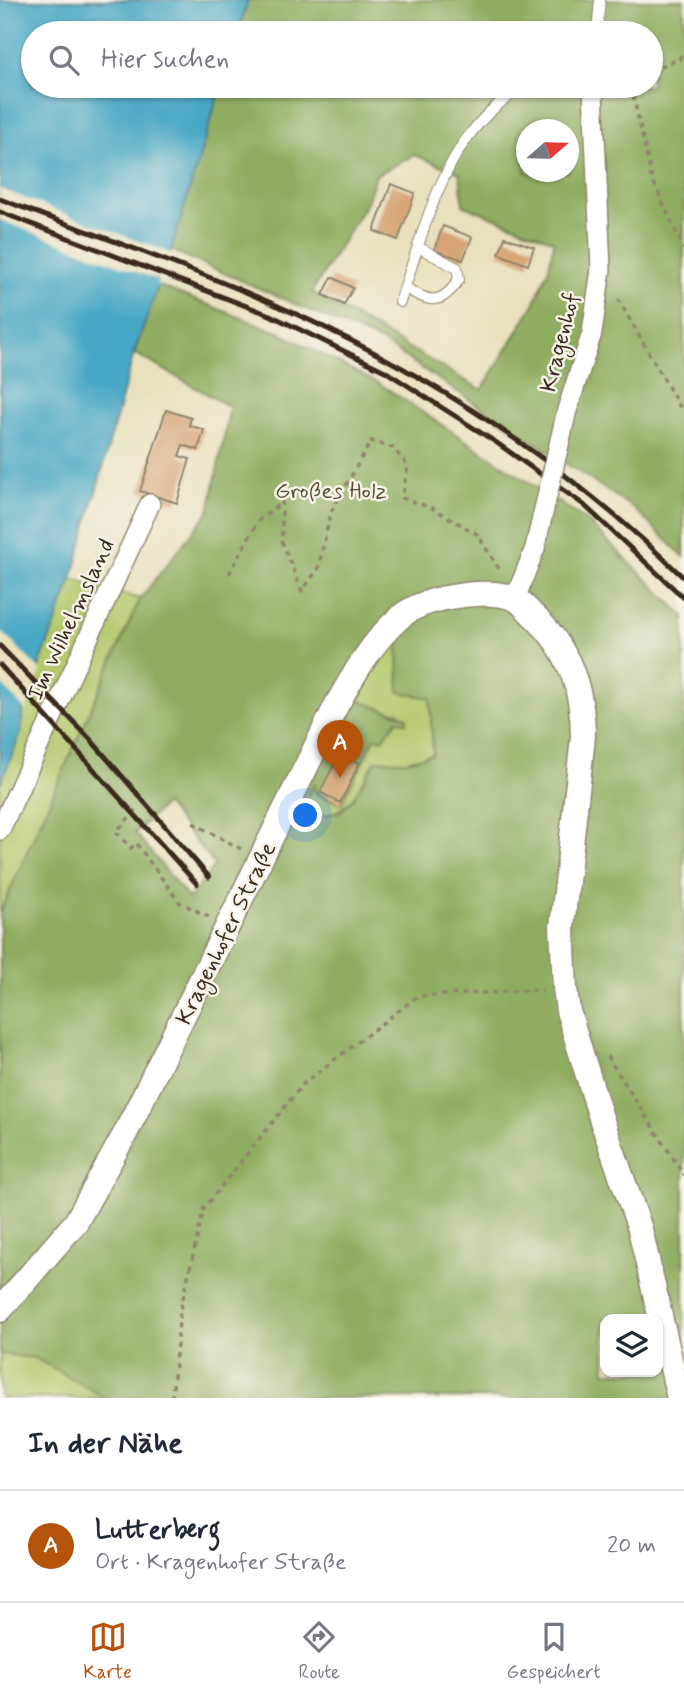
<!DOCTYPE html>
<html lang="de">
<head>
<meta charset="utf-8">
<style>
	:root { --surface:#fff; --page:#f6f6f7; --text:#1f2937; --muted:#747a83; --line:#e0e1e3; --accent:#b45309 }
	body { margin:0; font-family:Mynerve,sans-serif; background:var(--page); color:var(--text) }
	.controls { position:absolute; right:21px; bottom:21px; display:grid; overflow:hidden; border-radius:14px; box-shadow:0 2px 5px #0004 }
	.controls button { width:63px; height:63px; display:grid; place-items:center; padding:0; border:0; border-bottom:2px solid var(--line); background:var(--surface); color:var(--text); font:35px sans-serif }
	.compass { position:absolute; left:516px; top:119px; width:63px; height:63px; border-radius:50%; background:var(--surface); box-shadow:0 2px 5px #0004; rotate:70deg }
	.you { position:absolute; left:306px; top:816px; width:24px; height:24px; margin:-18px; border:5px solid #fff; border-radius:50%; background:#1a73e8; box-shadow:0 0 0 10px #1a73e833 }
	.badge { display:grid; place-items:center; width:46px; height:46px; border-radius:50%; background:var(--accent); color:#fff; font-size:23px; font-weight:700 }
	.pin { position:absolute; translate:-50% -58px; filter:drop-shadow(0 2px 4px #0008) }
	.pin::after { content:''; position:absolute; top:37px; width:24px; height:21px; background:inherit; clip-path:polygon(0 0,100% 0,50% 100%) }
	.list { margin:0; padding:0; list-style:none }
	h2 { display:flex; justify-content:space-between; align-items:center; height:91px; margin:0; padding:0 28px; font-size:30px }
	h2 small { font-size:23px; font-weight:400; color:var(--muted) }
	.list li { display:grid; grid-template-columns:46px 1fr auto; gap:21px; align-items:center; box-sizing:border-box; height:112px; padding:0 28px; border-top:2px solid var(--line) }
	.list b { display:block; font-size:26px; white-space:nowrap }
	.list p { margin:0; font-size:23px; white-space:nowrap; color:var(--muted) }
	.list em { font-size:23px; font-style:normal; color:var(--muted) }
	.icon { flex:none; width:38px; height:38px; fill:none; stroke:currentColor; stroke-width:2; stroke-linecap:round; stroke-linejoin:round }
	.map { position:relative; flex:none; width:684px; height:1398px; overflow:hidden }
	.search { position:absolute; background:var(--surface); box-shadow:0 2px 5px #0004; left:21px; right:21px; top:21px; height:77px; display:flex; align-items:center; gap:18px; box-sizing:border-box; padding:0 24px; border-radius:38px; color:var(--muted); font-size:26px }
	.sheet { height:203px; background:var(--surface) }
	nav { display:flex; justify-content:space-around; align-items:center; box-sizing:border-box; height:98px; border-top:2px solid var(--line); background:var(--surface); font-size:19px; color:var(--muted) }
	nav a { display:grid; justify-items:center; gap:4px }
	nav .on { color:var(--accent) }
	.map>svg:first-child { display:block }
	.green { fill:#b4c96e; stroke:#787a46; stroke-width:2 }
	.forest { fill:#8fad61; stroke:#656c40; stroke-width:2; fill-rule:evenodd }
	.water { fill:#46a7c5; stroke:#406872; stroke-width:2 }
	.pier { fill:#e9e1be }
	.building { fill:#d7a576 }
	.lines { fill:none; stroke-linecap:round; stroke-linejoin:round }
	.service-casing { stroke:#92866e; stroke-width:12 }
	.minor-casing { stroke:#92866e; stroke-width:22 }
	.tertiary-casing { stroke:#92866e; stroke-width:27 }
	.path { stroke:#92866e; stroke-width:3.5; stroke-dasharray:5 5; stroke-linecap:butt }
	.service { stroke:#fff; stroke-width:10 }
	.minor { stroke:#fff; stroke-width:19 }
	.tertiary { stroke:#fff; stroke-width:24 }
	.rail { stroke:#3b2a1e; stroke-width:5 }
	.minor-bridge-casing { stroke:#92866e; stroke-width:22; stroke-linecap:butt }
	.minor-bridge { stroke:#fff; stroke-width:19 }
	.labels { text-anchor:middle; stroke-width:5; stroke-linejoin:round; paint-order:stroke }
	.street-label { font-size:23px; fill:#3b2a1e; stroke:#f7f3e8 }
	.park-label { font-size:23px; fill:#595232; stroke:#f7f3e8 }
</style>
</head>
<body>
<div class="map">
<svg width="684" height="1398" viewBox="0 0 684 1398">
	<rect width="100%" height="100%" fill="#f7f3e8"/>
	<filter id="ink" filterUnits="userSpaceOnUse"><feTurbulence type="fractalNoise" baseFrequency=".0143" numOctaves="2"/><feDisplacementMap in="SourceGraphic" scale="14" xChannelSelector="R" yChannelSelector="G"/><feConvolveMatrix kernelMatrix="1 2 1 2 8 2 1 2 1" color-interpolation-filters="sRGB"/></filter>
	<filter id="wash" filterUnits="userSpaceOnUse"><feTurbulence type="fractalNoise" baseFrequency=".00686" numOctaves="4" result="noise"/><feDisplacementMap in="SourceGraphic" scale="28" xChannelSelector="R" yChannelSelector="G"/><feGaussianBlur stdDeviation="1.57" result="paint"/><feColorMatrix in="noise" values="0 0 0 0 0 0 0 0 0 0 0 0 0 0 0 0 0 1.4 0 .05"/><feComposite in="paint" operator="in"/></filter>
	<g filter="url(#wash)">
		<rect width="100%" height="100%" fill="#e9e1be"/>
		<path class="green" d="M72,579l68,20 -140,314v-129l21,-51 2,-23z
			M398,640l1,51 31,7 3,56 -26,7 -31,-1c-30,50 -24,50 -81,62l19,-39 27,21 34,-67 7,2 16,-19 8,3 -7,-11 -15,-1 -29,-11 17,-33z
			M0,1354l35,4 71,40h-106z"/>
		<path class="forest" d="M248,0h436v557l-52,-50 -250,-165 -211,-92 50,-164h430v-53h-413zM526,130h42v42h-42zM414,155l46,18 3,32 91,36 -5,27 -15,36 -52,86 -170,-98 55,-90 9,-27z
			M157,285l121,47 102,52 206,136 98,96v782h-578l-71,-40 -35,-4v-441l140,-314 69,-88 21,-104 -96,-54zM398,641l1,51 31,6 3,56 -26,7 -31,-1 -24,40 -12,12 -45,10 19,-37 2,9 25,10 34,-66 7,1 15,-19 9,3 1,-6 -51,-17 16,-33zM165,804l50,61 -26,34 -54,-66zM605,1319h53v53h-53z"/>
		<path class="water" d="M0,0h248l-10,33h-205v53h188l-49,162 -38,105 -62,226 -49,131 -2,23 -21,51z"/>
		<path class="pier" d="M0,189l170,64 5,-2 -15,34h-3l1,-5 -158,-60z
			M0,630l41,41 -15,40 -26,-29z"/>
		<g id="blocks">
			<path class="building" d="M391,184l24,9 -17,47 -24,-9z
				M443,226l29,11 -9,23 -29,-10z
				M505,237l29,10 -6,18 -29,-11z
				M332,277l21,11 -9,17 -21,-10z
				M166,410l25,8 -2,7 15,5 -6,20 -15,-5 -4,11 11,3 -13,44 -37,-12z
				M340,753l20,10 -20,40 -20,-11z"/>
		</g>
	</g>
	<g filter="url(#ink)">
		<use href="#blocks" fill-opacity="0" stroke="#92866e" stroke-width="2"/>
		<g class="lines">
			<g class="service-casing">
				<path id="service" d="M597,33l3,-33
					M405,287c24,17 38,18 54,-8l-2,-11 -39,-21
					M400,302c27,-80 45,-172 125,-216"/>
			</g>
			<g class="minor-casing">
				<path id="minor" d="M567,410l25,-77 9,-64 -8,-178
					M515,599l20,-51
					M0,830l150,-326"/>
			</g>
			<g class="tertiary-casing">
				<path id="tertiary" d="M0,1310l76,-88 49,-88 211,-428c17,-30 35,-63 62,-87 14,-13 35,-19 53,-22 18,-3 48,-6 64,2 7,3 14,13 20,18 35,33 48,73 48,120l-21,190 3,61 3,23 34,110 38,108 39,169"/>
			</g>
			<path class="path" d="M651,70l28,-11 5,-8
				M631,86l21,93 32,70
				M618,299l63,110
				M229,574l29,-53 24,-19v40l20,49 16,-22 13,-57 40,-71 22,7 15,18 -6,32 30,10 45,26 24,38
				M136,810l-20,22 15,16 5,-5 43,59 30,15
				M193,823l48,26
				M607,1056l77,119
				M172,1398l8,-87 24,-103 100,-125 114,-87 125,-6"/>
			<use href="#service" class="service"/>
			<use href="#minor" class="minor"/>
			<use href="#tertiary" class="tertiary"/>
			<path class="rail" d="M0,199c110,42 224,79 330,131 129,63 251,148 354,248
				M0,212l270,103 115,56 112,72 87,62 100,93
				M0,646l91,94 118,137
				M0,665l197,219"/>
			<g class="minor-bridge-casing">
				<path id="minor-bridge" d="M535,548l32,-138"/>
			</g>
			<use href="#minor-bridge" class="minor-bridge"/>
		</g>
	</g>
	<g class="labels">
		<g class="street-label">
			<text transform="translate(559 342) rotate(-76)" y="8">Kragenhof</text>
			<text transform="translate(70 619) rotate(-65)" y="8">Im Wilhelmsland</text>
			<text transform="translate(225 933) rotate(-64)" y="8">Kragenhofer Straße</text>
		</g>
		<g class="park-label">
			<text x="331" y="498">Großes Holz</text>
		</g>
	</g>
</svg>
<div class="controls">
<button><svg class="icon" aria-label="layers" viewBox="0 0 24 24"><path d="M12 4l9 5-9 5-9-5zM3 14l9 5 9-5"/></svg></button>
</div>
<svg class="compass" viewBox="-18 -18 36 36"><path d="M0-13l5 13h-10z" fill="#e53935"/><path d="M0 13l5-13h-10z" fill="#747a83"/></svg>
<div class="you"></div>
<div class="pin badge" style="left:340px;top:778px">A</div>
<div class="search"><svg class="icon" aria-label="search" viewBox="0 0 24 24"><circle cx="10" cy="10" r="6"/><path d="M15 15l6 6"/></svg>Hier suchen</div>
</div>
<section class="sheet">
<h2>In der Nähe<small></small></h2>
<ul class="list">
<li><span class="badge">A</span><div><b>Lutterberg</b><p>Ort · Kragenhofer Straße</p></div><em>20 m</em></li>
</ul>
</section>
<nav>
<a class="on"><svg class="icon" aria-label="map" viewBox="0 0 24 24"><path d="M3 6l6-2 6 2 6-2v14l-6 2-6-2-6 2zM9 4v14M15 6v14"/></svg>Karte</a>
<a><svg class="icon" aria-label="directions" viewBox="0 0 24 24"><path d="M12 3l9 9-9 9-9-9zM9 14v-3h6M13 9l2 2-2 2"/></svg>Route</a>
<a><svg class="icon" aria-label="saved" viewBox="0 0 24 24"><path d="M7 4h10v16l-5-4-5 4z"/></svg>Gespeichert</a>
</nav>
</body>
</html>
